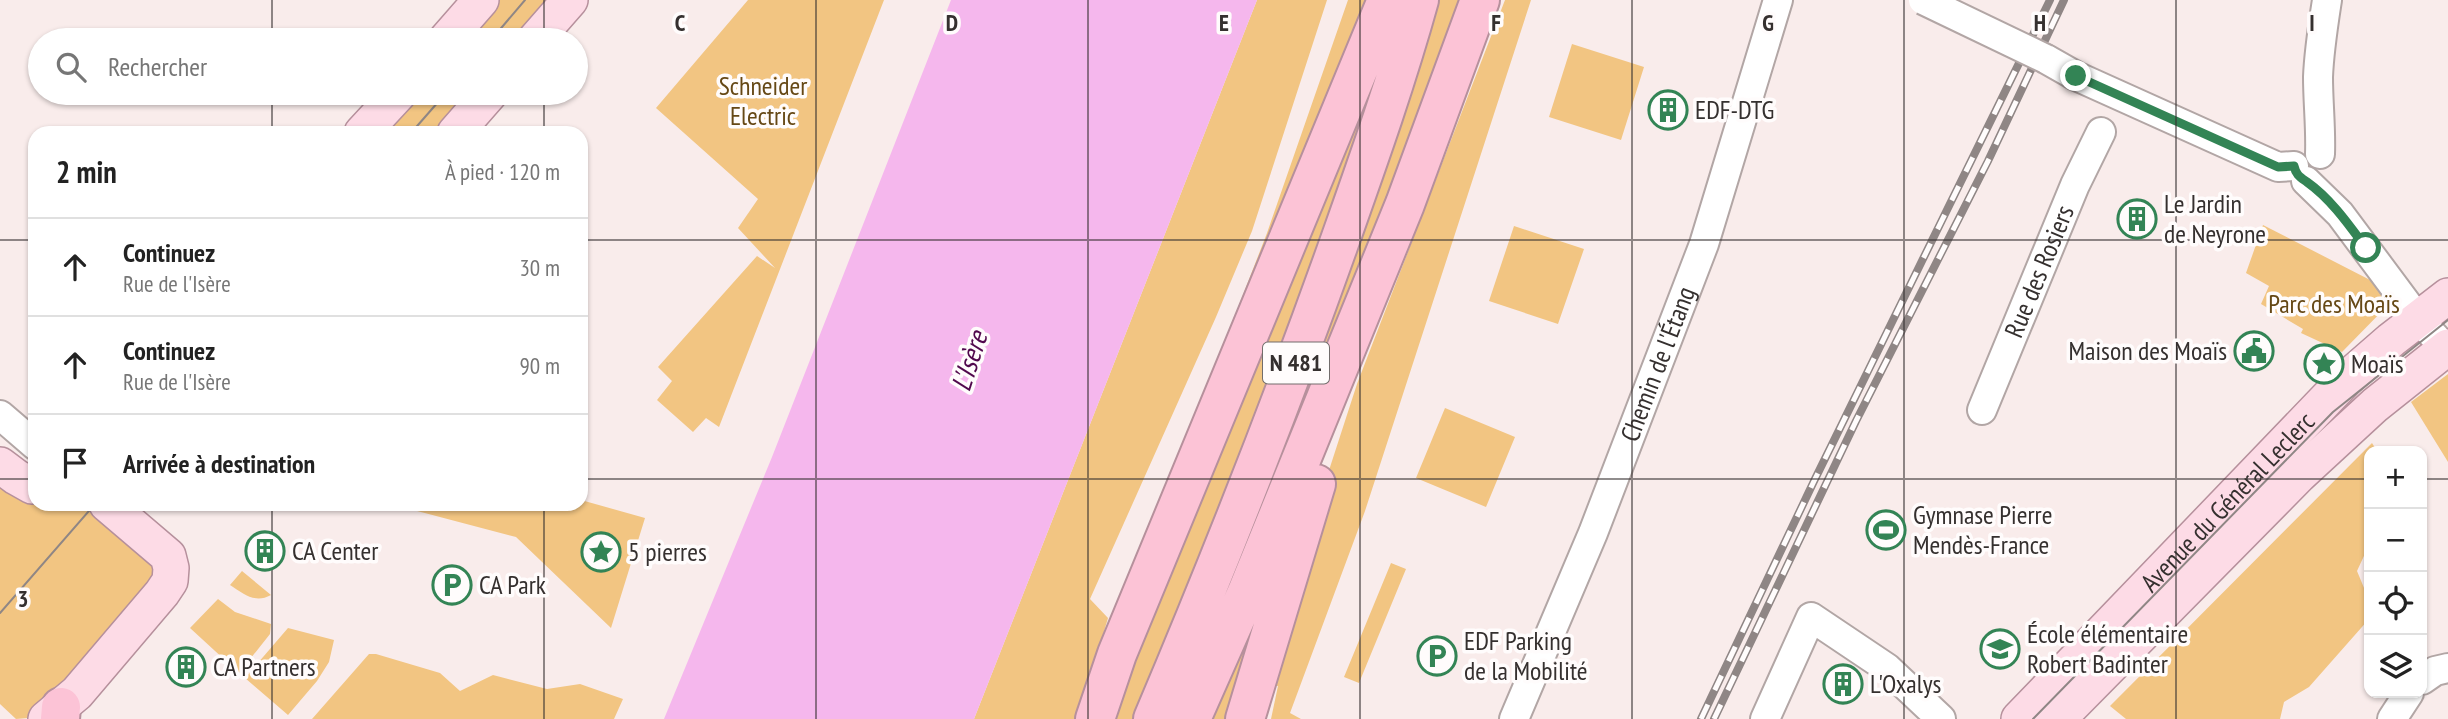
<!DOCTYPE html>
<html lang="fr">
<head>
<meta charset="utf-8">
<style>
	:root { --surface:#fff; --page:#f6f6f6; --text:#222; --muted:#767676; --line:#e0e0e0 }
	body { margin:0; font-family:"PT Sans Narrow",sans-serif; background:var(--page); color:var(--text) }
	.controls { position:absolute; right:21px; bottom:21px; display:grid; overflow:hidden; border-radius:14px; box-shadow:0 2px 5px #0004 }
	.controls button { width:63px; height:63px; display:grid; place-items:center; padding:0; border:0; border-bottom:2px solid var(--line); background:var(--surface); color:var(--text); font:35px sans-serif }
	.stop { position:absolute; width:21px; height:21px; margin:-16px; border:5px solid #338455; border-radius:50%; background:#fff }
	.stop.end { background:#338455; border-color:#fff; box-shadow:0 2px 7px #0008 }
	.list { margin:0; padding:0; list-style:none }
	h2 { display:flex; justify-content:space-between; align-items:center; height:91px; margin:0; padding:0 28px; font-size:30px }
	h2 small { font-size:23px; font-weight:400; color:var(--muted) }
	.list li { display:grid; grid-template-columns:46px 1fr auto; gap:21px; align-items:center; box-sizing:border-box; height:98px; padding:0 28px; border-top:2px solid var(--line) }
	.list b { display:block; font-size:26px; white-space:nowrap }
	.list p { margin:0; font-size:23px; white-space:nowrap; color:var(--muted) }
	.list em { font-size:23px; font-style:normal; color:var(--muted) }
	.icon { flex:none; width:38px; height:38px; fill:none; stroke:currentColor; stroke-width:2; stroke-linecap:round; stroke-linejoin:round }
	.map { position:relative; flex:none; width:2448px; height:719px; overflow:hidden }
	.search { position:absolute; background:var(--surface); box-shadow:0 2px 5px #0004; left:28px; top:28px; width:560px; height:77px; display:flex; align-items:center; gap:18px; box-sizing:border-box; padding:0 24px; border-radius:38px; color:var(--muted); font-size:26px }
	.panel { position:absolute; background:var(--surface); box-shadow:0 2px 5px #0004; left:28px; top:126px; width:560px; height:385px; border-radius:21px }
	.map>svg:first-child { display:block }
	.green { fill:#f2c582 }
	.water { fill:#f5b7ed }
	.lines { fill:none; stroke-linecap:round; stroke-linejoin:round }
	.minor-casing { stroke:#b2a6a5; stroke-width:32 }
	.major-casing { stroke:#b6909c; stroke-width:38 }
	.highway-casing { stroke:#b6909c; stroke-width:42 }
	.minor { stroke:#fff; stroke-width:28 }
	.major { stroke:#fddbe6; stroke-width:35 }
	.highway { stroke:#fcc3d6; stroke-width:38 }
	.tram { stroke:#8f8685; stroke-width:2 }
	.rail-casing { stroke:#8f8685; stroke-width:8 }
	.rail { stroke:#fffcfc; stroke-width:5; stroke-dasharray:16; stroke-linecap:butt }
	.minor-bridge-casing { stroke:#b2a6a5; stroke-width:32; stroke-linecap:butt }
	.minor-bridge { stroke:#fff; stroke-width:28 }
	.route { stroke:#338455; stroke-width:9 }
	.grid { fill:none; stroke:#35302f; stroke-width:2; stroke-opacity:0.55 }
	.labels { text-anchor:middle; stroke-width:7; stroke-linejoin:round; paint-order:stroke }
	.shield { fill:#fffcfc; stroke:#726d6c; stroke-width:2 }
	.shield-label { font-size:24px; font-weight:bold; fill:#35302f }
	.park-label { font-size:26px; fill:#664815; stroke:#fffcfc }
	.poi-label { font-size:26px; fill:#35302f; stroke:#fffcfc; text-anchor:start }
	.street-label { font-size:26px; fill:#35302f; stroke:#fffcfc }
	.water-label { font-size:28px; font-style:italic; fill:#51084d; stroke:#fffcfc }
	.grid-label { font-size:23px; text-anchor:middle; font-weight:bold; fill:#35302f; stroke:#fffcfc; stroke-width:7; stroke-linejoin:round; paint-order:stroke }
</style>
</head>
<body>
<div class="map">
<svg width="2448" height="719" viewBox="0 0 2448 719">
	<rect width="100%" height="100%" fill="#f9eceb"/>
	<path class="green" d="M492,0h64l-35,40h-64z
		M748,0h136l-165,427 -13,-9 -13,14 -36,-32 15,-19 -14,-14 99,-111 18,12 -37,-40 20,-29 -102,-91z
		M1257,0h70l-75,231 -36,86 -126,282 18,19 -30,101h-104z
		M1348,0h23l-158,372 54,-139z
		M1438,0h24l-13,41 -191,493 -8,-11 167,-449z
		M1505,0h26l-166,511 -75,202 11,6h-30l7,-33 -7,-1 37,-150 49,-151z
		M1400,12l-138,395 -129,312h-30z
		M1572,44l72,23 -23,73 -72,-23z
		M410,93h65l-35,40h-66z
		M2263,225l111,57 16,21 -48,49 -41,-19 2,-4 -42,-25 8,-18 -23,-13z
		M1514,226l70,23 -26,75 -69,-23z
		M2448,374v88l-37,-60z
		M1445,408l70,29 -29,70 -70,-29z
		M2372,443l5,8h-8v94l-12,26 12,29v19l-60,68 -25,15 -4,17h-154l-16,-13z
		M0,479l35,18v7h57l62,56v17l-117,137 -9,4 -12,1 -16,-15z
		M581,500l64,18 -34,110 -95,-91 -114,-30 1,-3h178z
		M1391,563l15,6 -47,114 -15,-6z
		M242,571l29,24c-16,9 -27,-1 -41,-10z
		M1271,585l-40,134h-22z
		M218,599l17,13 36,12 -1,10 -31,39 -49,-45z
		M288,628l46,12 -5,22 -12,19 -29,34 -43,-37z
		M369,654h7l64,19 20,18 33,-16 54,14 33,-5 43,15 -9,20h-302z"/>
	<path class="water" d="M951,0h306l-283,719h-310l108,-262z"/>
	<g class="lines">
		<g class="minor-casing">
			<g id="minor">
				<path d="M2046,59l30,17 202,91 16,-1"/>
				<path d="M2320,154c1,-26 -2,-51 -2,-77 1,-26 5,-51 9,-77"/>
				<path d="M2306,181l34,33 79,106 27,29"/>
				<path id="s1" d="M1982,410l93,-225 26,-53"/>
				<path d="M0,415l35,30"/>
				<path d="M2422,680l13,-9 13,-3"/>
				<path id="s2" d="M1514,719l79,-186 111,-289 74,-244"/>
				<path d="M1765,719l46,-102 76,51 54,51"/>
				<path d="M2392,719l17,-26"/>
			</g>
		</g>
		<g class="major-casing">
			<g id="major">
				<path d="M446,40l35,-40"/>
				<path d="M535,40l35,-40"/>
				<path d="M362,133l37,-40"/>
				<path d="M455,133l35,-40"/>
				<path d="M0,465l16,12 16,9 3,-1"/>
				<path d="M46,719l31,-26 85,-100 8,-12 1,-13 -3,-12 -61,-52"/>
				<path id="s3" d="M2019,719l326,-339 46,-40 57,-44"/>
				<path d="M2058,719l241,-244 76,-70 73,-58"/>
			</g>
		</g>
		<g class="highway-casing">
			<path id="highway" d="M60,719l1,-12
				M1095,719l22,-65 270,-654
				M1153,719c66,-156 128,-313 185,-473 29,-82 58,-163 81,-246
				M1191,719l57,-129 157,-386 75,-204
				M1245,719l71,-235"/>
		</g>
		<use href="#minor" class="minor"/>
		<use href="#major" class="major"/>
		<use href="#highway" class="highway"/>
		<path class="tram" d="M491,40l34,-40
			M411,133l35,-40
			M0,613l95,-109
			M2033,719l300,-307 115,-92"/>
		<g class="rail-casing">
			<path id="rail" d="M1701,719l114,-240 235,-479
				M1714,719l142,-298 132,-260 76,-161"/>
		</g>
		<use href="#rail" class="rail"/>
		<g class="minor-bridge-casing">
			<path id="minor-bridge" d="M1923,0l123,59"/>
		</g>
		<use href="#minor-bridge" class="minor-bridge"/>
	</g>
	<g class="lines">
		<path class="route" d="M2076,76l202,91 16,-1c2,9 6,11 13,16 24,17 42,43 59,66"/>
	</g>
	<path class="grid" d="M272,0v40M544,0v40M816,0v719M1088,0v719M1360,0v719M1632,0v719M1904,0v719M2176,0v719M272,93v40M544,93v40M0,240h35M581,240h1867M0,479h35M581,479h1788M2422,479h26M272,504v215M544,504v215"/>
	<defs>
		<g id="building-ring" transform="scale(2.0125)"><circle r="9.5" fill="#fffcfc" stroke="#338455" stroke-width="1.5"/><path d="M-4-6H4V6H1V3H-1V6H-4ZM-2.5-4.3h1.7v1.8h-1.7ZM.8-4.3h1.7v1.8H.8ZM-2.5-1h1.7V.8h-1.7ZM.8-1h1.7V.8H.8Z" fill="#338455"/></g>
		<g id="civic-ring" transform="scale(2.0125)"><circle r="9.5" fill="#fffcfc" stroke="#338455" stroke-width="1.5"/><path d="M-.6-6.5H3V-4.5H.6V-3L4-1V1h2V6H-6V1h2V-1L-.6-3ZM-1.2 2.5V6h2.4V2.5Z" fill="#338455"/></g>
		<g id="sight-ring" transform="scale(2.0125)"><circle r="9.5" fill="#fffcfc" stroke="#338455" stroke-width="1.5"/><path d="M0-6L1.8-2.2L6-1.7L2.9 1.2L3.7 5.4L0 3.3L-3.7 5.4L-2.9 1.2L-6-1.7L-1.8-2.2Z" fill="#338455"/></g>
		<g id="stadium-ring" transform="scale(2.0125)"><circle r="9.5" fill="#fffcfc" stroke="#338455" stroke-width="1.5"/><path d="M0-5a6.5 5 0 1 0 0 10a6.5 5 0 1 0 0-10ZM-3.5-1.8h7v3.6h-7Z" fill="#338455"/></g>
		<g id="parking-ring" transform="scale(2.0125)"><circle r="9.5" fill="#fffcfc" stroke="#338455" stroke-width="1.5"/><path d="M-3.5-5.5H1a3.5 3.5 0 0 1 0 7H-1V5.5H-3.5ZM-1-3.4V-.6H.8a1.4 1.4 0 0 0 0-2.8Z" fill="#338455"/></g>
		<g id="school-ring" transform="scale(2.0125)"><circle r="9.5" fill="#fffcfc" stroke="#338455" stroke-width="1.5"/><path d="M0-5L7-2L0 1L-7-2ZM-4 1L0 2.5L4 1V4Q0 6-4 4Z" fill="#338455"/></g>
	</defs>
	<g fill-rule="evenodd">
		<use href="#building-ring" x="1668" y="110"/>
		<use href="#building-ring" x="2137" y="219"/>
		<use href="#civic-ring" x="2254" y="351"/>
		<use href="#sight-ring" x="2324" y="364"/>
		<use href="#stadium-ring" x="1886" y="530"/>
		<use href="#building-ring" x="265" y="551"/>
		<use href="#sight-ring" x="601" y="552"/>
		<use href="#parking-ring" x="452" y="585"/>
		<use href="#school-ring" x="2000" y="649"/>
		<use href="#parking-ring" x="1437" y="656"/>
		<use href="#building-ring" x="186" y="667"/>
		<use href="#building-ring" x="1843" y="684"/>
	</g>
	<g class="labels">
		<rect class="shield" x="1263" y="342.5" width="66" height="41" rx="5"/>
		<g class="shield-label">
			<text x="1296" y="371">N 481</text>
		</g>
		<g class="park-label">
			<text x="763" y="95">Schneider<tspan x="763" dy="30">Electric</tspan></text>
			<text x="2334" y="313">Parc des Moaïs</text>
		</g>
		<g class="poi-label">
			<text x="1695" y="119">EDF-DTG</text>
			<text x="2164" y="213">Le Jardin<tspan x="2164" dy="30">de Neyrone</tspan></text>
			<text x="2227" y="360" text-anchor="end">Maison des Moaïs</text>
			<text x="2351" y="373">Moaïs</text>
			<text x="1913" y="524">Gymnase Pierre<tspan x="1913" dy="30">Mendès-France</tspan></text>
			<text x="292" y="560">CA Center</text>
			<text x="628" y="561">5 pierres</text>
			<text x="479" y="594">CA Park</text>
			<text x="2027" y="643">École élémentaire<tspan x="2027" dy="30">Robert Badinter</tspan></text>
			<text x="1464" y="650">EDF Parking<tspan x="1464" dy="30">de la Mobilité</tspan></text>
			<text x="213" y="676">CA Partners</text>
			<text x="1870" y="693">L'Oxalys</text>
		</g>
		<g class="street-label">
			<text dy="9" stroke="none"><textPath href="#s1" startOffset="150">Rue des Rosiers</textPath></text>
			<text dy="9" stroke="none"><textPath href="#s2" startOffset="383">Chemin de l'Étang</textPath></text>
			<text dy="9" stroke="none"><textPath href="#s3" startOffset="301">Avenue du Général Leclerc</textPath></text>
		</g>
		<g class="water-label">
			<text transform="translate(969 361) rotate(-72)" y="10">L'Isère</text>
		</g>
	</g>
	<g class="grid-label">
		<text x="680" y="31">C</text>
		<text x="952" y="31">D</text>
		<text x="1224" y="31">E</text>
		<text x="1496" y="31">F</text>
		<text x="1768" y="31">G</text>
		<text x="2040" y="31">H</text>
		<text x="2312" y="31">I</text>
		<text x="23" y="607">3</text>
	</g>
</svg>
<div class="controls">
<button>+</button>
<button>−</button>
<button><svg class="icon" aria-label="locate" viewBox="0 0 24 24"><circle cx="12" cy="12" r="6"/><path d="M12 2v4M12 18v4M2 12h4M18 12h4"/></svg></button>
<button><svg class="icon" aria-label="layers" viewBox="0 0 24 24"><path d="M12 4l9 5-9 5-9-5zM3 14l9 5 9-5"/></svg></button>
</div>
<div class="stop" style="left:2366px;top:248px"></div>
<div class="stop end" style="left:2076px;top:76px"></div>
<div class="search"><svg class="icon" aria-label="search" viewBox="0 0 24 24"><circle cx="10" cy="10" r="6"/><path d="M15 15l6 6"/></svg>Rechercher</div>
<section class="panel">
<h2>2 min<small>À pied · 120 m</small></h2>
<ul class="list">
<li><svg class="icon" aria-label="ahead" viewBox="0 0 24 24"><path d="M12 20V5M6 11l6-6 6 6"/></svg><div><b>Continuez</b><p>Rue de l'Isère</p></div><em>30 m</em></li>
<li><svg class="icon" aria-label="ahead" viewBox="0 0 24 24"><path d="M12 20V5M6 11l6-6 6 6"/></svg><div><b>Continuez</b><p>Rue de l'Isère</p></div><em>90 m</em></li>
<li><svg class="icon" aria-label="arrive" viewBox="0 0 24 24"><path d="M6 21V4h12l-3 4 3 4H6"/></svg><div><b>Arrivée à destination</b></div></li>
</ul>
</section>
</div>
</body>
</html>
